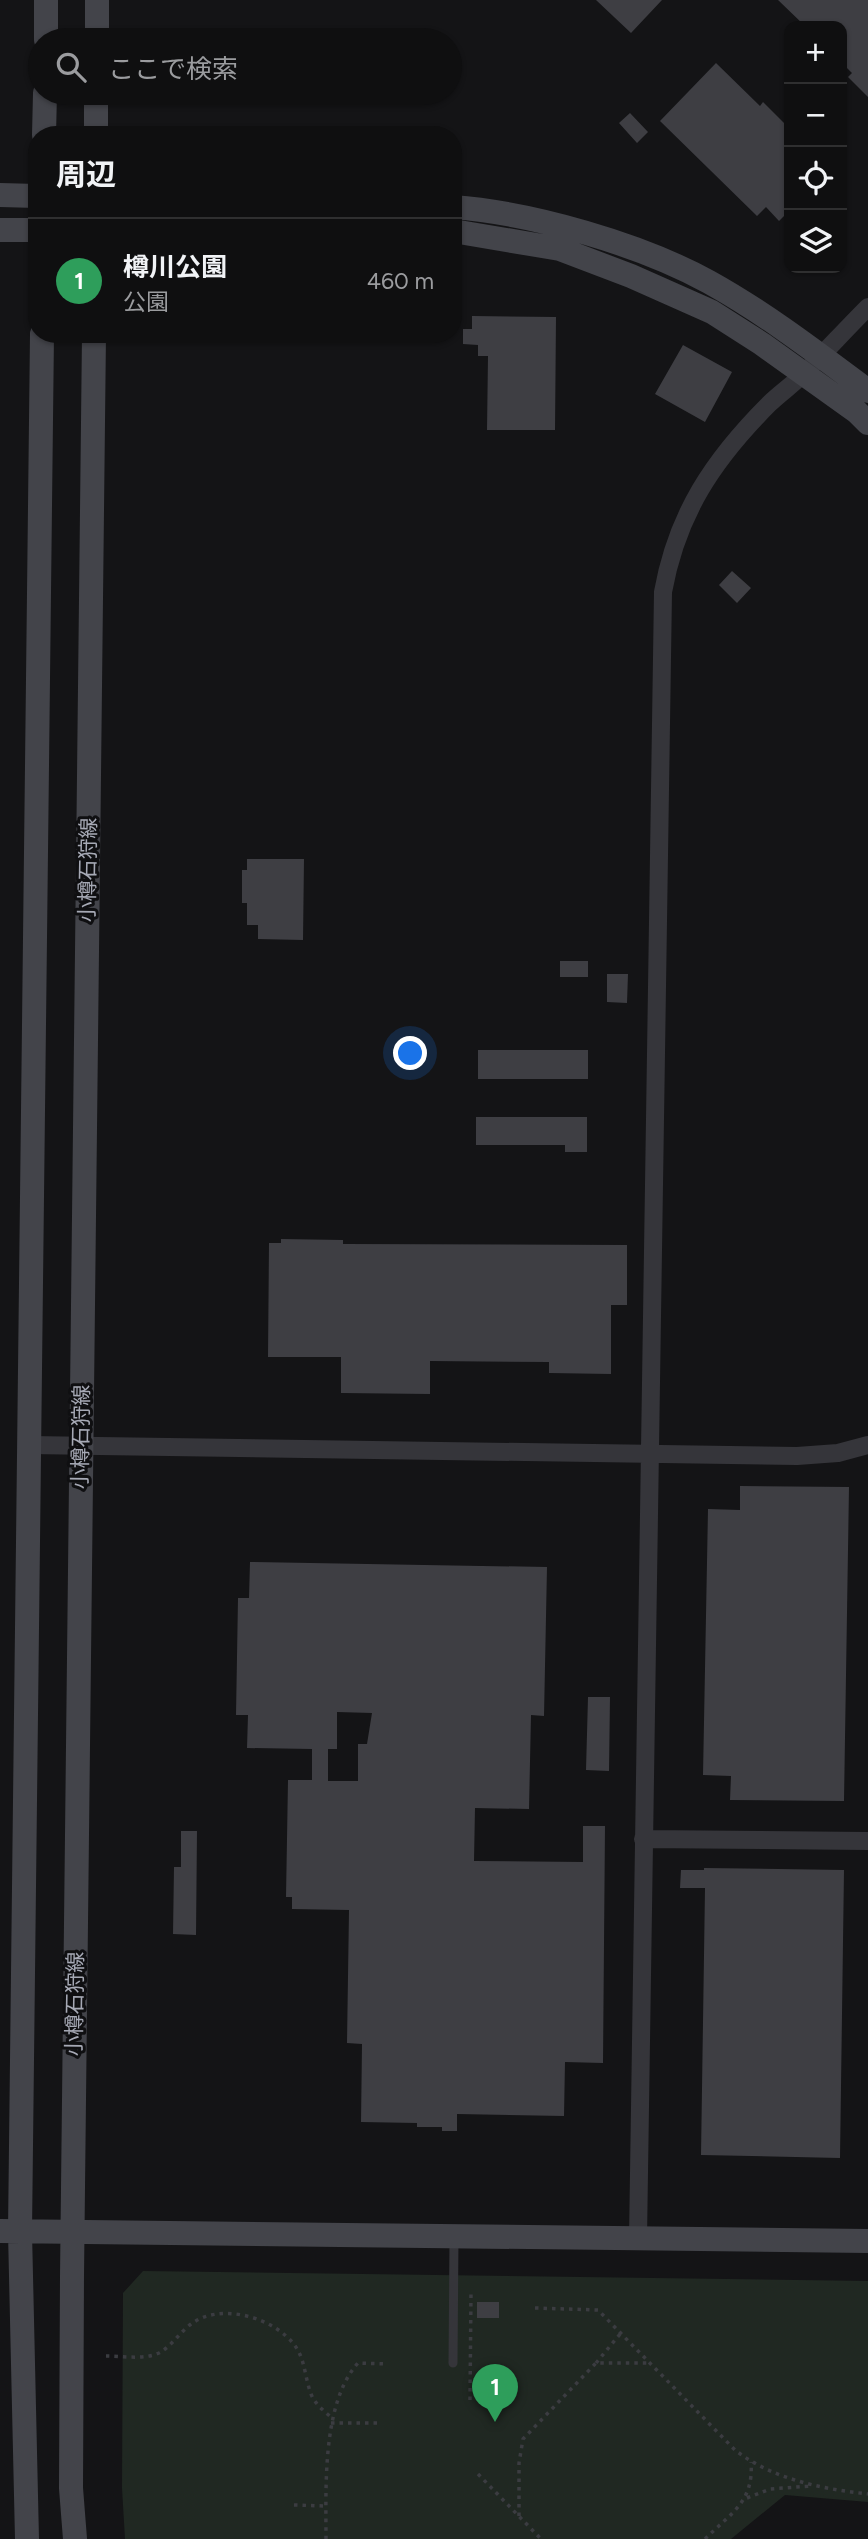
<!DOCTYPE html>
<html lang="ja">
<head>
<meta charset="utf-8">
<style>
	:root { --surface:#0f0f10; --page:#1d1d1e; --text:#f1f3f6; --muted:#9b9c9f; --line:#2f2f30; --accent:#e9c038 }
	body { margin:0; font-family:Figtree,"Noto Sans JP",sans-serif; background:var(--page); color:var(--text) }
	.controls { position:absolute; right:21px; top:21px; display:grid; overflow:hidden; border-radius:14px; box-shadow:0 2px 5px #0004 }
	.controls button { width:63px; height:63px; display:grid; place-items:center; padding:0; border:0; border-bottom:2px solid var(--line); background:var(--surface); color:var(--text); font:35px sans-serif }
	.you { position:absolute; left:411px; top:1054px; width:24px; height:24px; margin:-18px; border:5px solid #fff; border-radius:50%; background:#1a73e8; box-shadow:0 0 0 10px #1a73e833 }
	.badge { display:grid; place-items:center; width:46px; height:46px; border-radius:50%; background:var(--accent); color:#fff; font-size:23px; font-weight:700 }
	.pin { position:absolute; translate:-50% -58px; filter:drop-shadow(0 2px 4px #0008) }
	.pin::after { content:''; position:absolute; top:37px; width:24px; height:21px; background:inherit; clip-path:polygon(0 0,100% 0,50% 100%) }
	.list { margin:0; padding:0; list-style:none }
	h2 { display:flex; justify-content:space-between; align-items:center; height:91px; margin:0; padding:0 28px; font-size:30px }
	h2 small { font-size:23px; font-weight:400; color:var(--muted) }
	.list li { display:grid; grid-template-columns:46px 1fr auto; gap:21px; align-items:center; box-sizing:border-box; height:126px; padding:0 28px; border-top:2px solid var(--line) }
	.list b { display:block; font-size:26px; white-space:nowrap }
	.list p { margin:0; font-size:23px; white-space:nowrap; color:var(--muted) }
	.list em { font-size:23px; font-style:normal; color:var(--muted) }
	.icon { flex:none; width:38px; height:38px; fill:none; stroke:currentColor; stroke-width:2; stroke-linecap:round; stroke-linejoin:round }
	.map { position:relative; flex:none; width:868px; height:2539px; overflow:hidden }
	.search { position:absolute; background:var(--surface); box-shadow:0 2px 5px #0004; left:28px; top:28px; width:434px; height:77px; display:flex; align-items:center; gap:18px; box-sizing:border-box; padding:0 24px; border-radius:38px; color:var(--muted); font-size:26px }
	.panel { position:absolute; background:var(--surface); box-shadow:0 2px 5px #0004; left:28px; top:126px; width:434px; height:217px; border-radius:28px }
	.map>svg:first-child { display:block }
	.green { fill:#202822 }
	.building { fill:#3e3e43; fill-rule:evenodd }
	.lines { fill:none; stroke-linecap:round; stroke-linejoin:round }
	.path { stroke:#3b3c41; stroke-width:3.5; stroke-dasharray:3.5 5; stroke-linecap:butt }
	.lane { stroke:#35353a; stroke-width:9 }
	.street { stroke:#35353a; stroke-width:18 }
	.secondary { stroke:#43444a; stroke-width:24 }
	.labels { text-anchor:middle; stroke-width:6; stroke-linejoin:round; paint-order:stroke }
	.street-label { font-size:21px; fill:#a6a9b5; stroke:#0f0f11 }
</style>
</head>
<body>
<div class="map">
<svg width="868" height="2539" viewBox="0 0 868 2539">
	<rect width="100%" height="100%" fill="#141416"/>
	<path class="green" d="M143,2271l725,10v221l-83,-7 -54,44h-606l-3,-51 1,-195z"/>
	<path class="building" d="M596,0h66l-31,33z
		M778,0h90v97l-20,-20 4,-4 -10,-10v-37h-37z
		M716,63l44,43 3,-4 26,26v83l-10,10 -13,-14 -9,9 -97,-95z
		M630,113l18,19 -11,11 -18,-20z
		M472,316l84,1 -1,113h-68l1,-74h-10v-11l-15,-1v-15h9z
		M683,345l49,27 -27,50 -50,-28z
		M732,571l19,17 -14,15 -18,-18z
		M247,859h57l-1,81 -45,-1v-14h-11v-22h-5v-33h5z
		M560,961h28v16h-28z
		M607,974h21l-1,29 -20,-1z
		M478,1050h110v29h-110z
		M476,1117h111v35h-22v-7h-89z
		M281,1239l62,1v4l284,1v60h-16v69l-62,-1v-11l-119,-1v33l-89,-1v-36h-73l1,-114h12z
		M740,1486l109,1 -5,314 -114,-1 1,-24 -28,-1 5,-266 32,1z
		M250,1562l297,5 -3,149 -13,-1 -2,94 -54,-1 -1,53 109,1v-36h22l-2,237 -38,-1 -1,54 -107,-2v17h-15v-4h-25v-4l-56,-1 1,-78 -15,-1 2,-133 -57,-1v-12h-6l2,-117h24v-31l-65,-1 1,-33h-12l2,-117h11zM337,1712l35,1 -5,31h-9v37h-30v-32h9z
		M588,1697h22l-1,74 -23,-1z
		M181,1831h16l-1,104 -23,-1 1,-67h7z
		M704,1868l140,2 -4,288 -139,-3 4,-267h-25l1,-18h23z
		M477,2302h22v16h-22z"/>
	<g class="lines">
		<path class="path" d="M535,2308l63,2 137,140c37,29 87,39 133,44
			M106,2356c16,0 38,4 53,-3 12,-6 21,-21 32,-29 27,-20 72,-9 95,12 20,17 17,36 25,58 4,10 13,17 21,24
			M596,2363l25,-30
			M470,2400l1,-108
			M331,2423h46
			M478,2474l63,65
			M747,2498l23,-9 41,-3
			M294,2505l32,1
			M519,2516v-53l4,-24 73,-76h53
			M326,2539c0,-52 -4,-136 32,-176l29,1
			M705,2539c26,-26 49,-37 46,-77"/>
		<path class="lane" d="M453,2363l1,-124"/>
		<path class="street" d="M29,1445l768,11 41,-3 30,-8
			M643,1839l225,2
			M638,2239l25,-1647c14,-78 50,-132 106,-188 11,-11 25,-20 36,-32 21,-21 42,-44 63,-65"/>
		<path class="secondary" d="M46,40v-40
			M97,40v-40
			M44,135l1,-42
			M96,135v-42
			M0,195l37,1
			M453,207c79,6 187,37 256,75 56,31 108,71 159,109
			M0,230h37
			M453,231l107,18 71,27 81,36 50,32 95,68 11,11
			M0,2231l868,10
			M27,2539l-7,-307 22,-1898
			M75,2539l-4,-51 1,-212 22,-1942"/>
	</g>
	<g class="labels">
		<g class="street-label">
			<text transform="translate(88 870) rotate(-89)" y="7">小樽石狩線</text>
			<text transform="translate(81 1437) rotate(-89)" y="7">小樽石狩線</text>
			<text transform="translate(75 2004) rotate(-89)" y="7">小樽石狩線</text>
		</g>
	</g>
</svg>
<div class="controls">
<button>+</button>
<button>−</button>
<button><svg class="icon" aria-label="locate" viewBox="0 0 24 24"><circle cx="12" cy="12" r="6"/><path d="M12 2v4M12 18v4M2 12h4M18 12h4"/></svg></button>
<button><svg class="icon" aria-label="layers" viewBox="0 0 24 24"><path d="M12 4l9 5-9 5-9-5zM3 14l9 5 9-5"/></svg></button>
</div>
<div class="you"></div>
<div class="pin badge" style="left:495px;top:2422px;background:#2e9e5b">1</div>
<div class="search"><svg class="icon" aria-label="search" viewBox="0 0 24 24"><circle cx="10" cy="10" r="6"/><path d="M15 15l6 6"/></svg>ここで検索</div>
<section class="panel">
<h2>周辺<small></small></h2>
<ul class="list">
<li><span class="badge" style="background:#2e9e5b">1</span><div><b>樽川公園</b><p>公園</p></div><em>460 m</em></li>
</ul>
</section>
</div>
</body>
</html>
